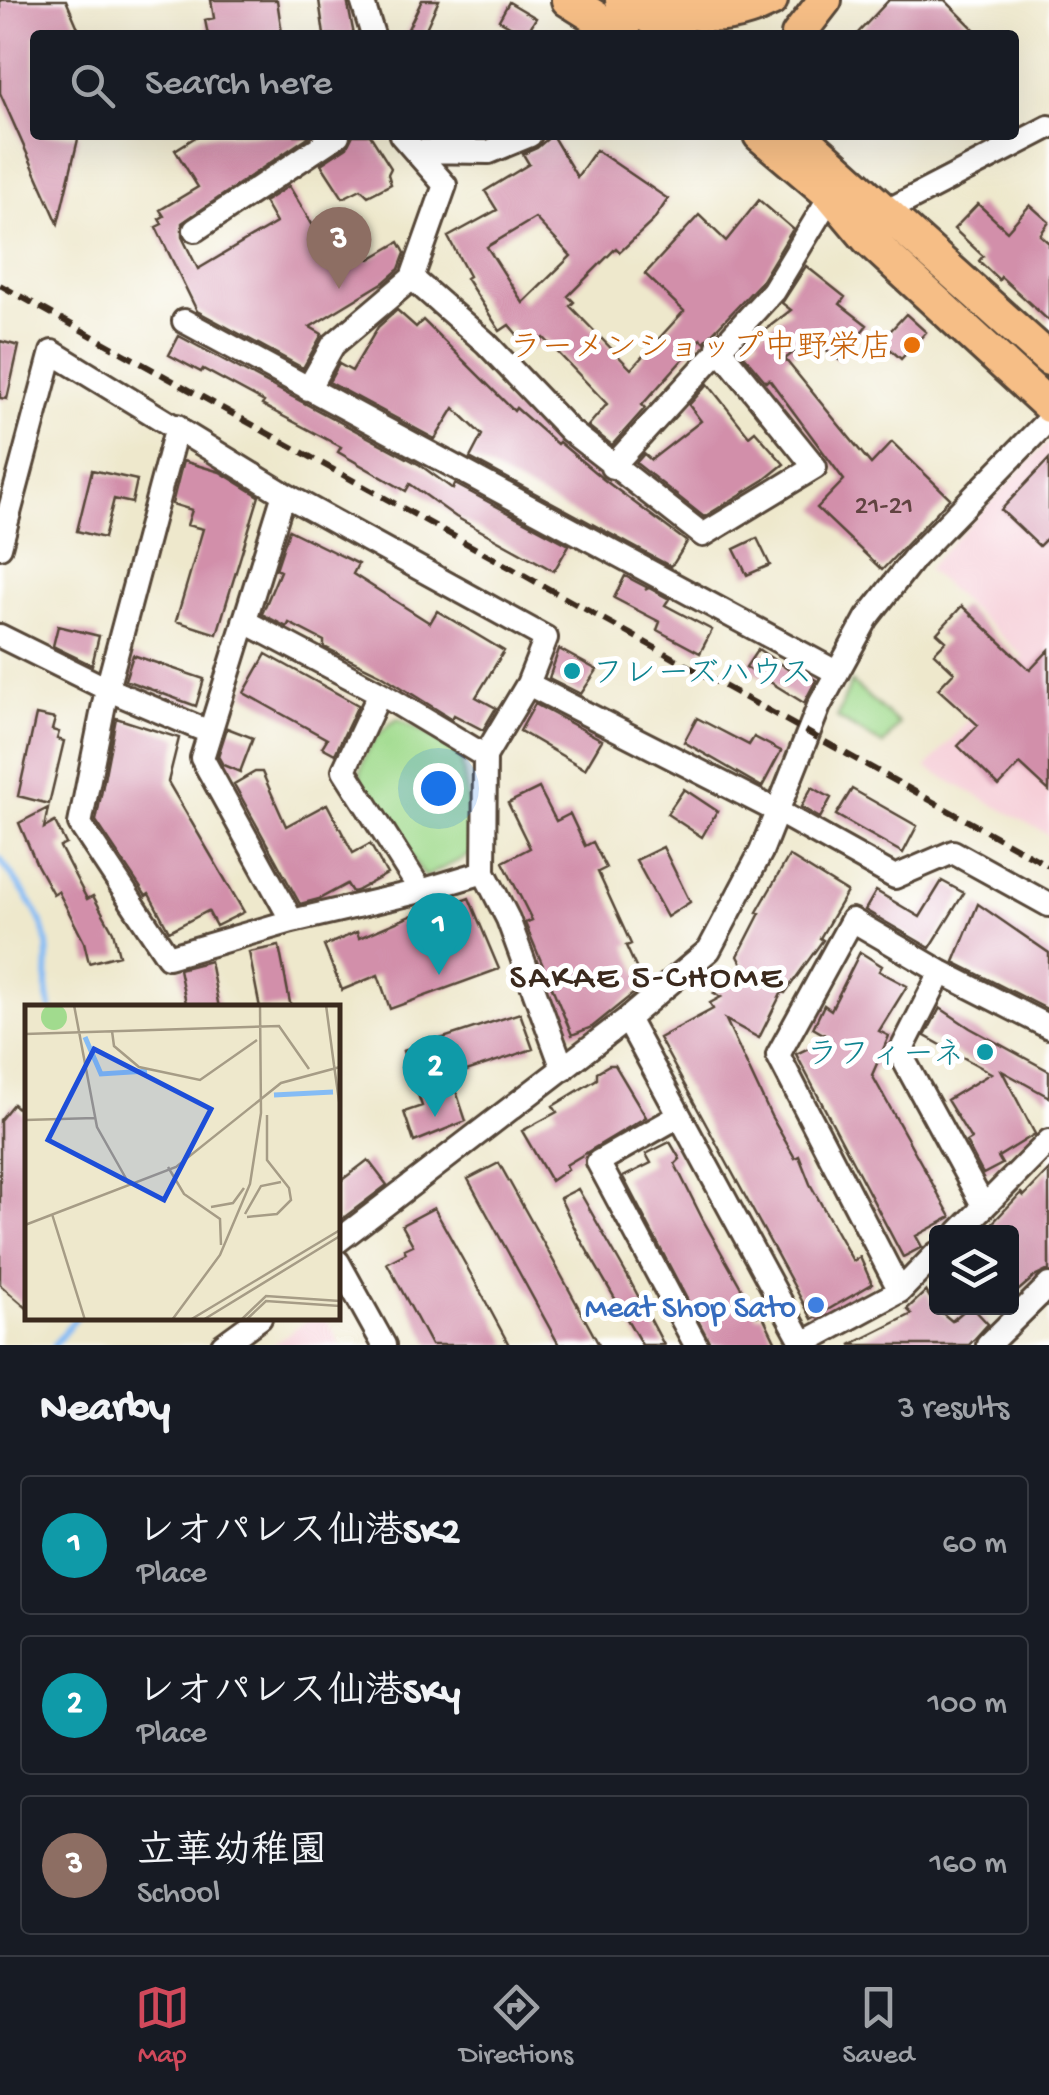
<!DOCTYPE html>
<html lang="en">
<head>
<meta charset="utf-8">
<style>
	:root { --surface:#171b24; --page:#20242c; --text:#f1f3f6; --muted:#9ea1a6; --line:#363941; --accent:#d1495b }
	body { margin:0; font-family:"Gochi Hand","Klee One",sans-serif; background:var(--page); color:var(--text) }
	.controls { position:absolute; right:30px; bottom:30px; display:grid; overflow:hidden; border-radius:10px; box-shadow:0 10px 40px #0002 }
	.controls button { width:90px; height:90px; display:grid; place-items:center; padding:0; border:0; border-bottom:2px solid var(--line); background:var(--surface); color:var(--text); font:50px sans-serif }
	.you { position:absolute; left:438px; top:788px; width:35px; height:35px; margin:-25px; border:8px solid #fff; border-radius:50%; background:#1a73e8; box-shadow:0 0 0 15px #1a73e833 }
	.badge { display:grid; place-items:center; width:65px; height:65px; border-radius:50%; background:var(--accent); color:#fff; font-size:32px; font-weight:700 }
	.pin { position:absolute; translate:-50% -82px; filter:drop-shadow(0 2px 5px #0008) }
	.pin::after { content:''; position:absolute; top:52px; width:35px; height:30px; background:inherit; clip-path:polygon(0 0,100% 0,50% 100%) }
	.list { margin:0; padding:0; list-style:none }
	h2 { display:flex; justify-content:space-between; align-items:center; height:130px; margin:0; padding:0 40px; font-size:42px }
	h2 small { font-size:32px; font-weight:400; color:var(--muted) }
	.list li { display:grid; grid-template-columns:65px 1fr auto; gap:30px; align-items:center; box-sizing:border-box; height:140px; margin:0 20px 20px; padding:0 20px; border:2px solid var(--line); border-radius:10px }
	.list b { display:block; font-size:38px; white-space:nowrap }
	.list p { margin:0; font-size:32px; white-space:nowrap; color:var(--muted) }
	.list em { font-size:32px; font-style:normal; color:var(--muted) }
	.icon { flex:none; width:55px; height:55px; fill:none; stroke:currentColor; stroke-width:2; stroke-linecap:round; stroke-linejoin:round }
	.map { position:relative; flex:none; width:1049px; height:1345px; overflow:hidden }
	.search { position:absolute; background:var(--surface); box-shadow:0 10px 40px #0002; left:30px; right:30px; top:30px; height:110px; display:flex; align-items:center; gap:25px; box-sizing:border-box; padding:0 35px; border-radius:10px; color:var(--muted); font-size:38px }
	.sheet { height:610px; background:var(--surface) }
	nav { display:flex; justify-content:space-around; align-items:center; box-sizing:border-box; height:140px; border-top:2px solid var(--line); background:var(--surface); font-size:28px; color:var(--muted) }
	nav a { display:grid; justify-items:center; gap:5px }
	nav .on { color:var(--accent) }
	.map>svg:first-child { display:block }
	.built { fill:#f6cfd8 }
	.green { fill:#a1db8e; stroke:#6e8256; stroke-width:2.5 }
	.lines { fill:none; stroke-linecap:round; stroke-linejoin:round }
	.stream { stroke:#85bcf5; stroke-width:6 }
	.building { fill:#d28faa; fill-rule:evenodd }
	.minor-casing { stroke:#564638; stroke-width:28 }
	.highway-casing { stroke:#564638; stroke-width:38 }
	.minor { stroke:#fff; stroke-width:22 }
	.highway { stroke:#f6be86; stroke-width:32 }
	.rail { stroke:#3b2a1e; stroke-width:6; stroke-dasharray:15 8; stroke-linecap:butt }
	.food-dot { fill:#e8710a; stroke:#fff; stroke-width:4 }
	.culture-dot { fill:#0f9aa8; stroke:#fff; stroke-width:4 }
	.shop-dot { fill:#3f7fe0; stroke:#fff; stroke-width:4 }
	.labels { text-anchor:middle; stroke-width:10; stroke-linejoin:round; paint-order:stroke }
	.number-label { font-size:28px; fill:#614341 }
	.food-label { font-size:32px; fill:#c56008; stroke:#fff; text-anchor:end }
	.culture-label { font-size:32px; fill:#0d838f; stroke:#fff; text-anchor:start }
	.shop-label { font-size:32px; fill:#366cbe; stroke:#fff; text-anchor:end }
	.neighbourhood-label { font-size:35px; letter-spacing:2.5px; fill:#3b2a1e; stroke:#fff }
	.inset-river { fill:none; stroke:#85bcf5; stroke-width:5 }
	.inset-road { fill:none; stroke:#a69c86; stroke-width:2.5 }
	.view { fill:#1d4ed8; fill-opacity:0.15; stroke:#1d4ed8; stroke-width:5 }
	.inset-edge { fill:none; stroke:#3b2a1e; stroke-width:5 }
</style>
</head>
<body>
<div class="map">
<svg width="1049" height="1345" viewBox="0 0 1049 1345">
	<rect width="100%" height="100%" fill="#fff"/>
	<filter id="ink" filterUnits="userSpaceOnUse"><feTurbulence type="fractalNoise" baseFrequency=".01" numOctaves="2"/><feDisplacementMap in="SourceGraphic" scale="20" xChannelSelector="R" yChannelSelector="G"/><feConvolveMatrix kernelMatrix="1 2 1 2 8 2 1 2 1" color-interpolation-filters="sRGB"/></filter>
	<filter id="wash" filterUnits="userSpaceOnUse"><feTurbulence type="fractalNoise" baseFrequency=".0048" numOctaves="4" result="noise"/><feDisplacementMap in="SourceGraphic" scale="40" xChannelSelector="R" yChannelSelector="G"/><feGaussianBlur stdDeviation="2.25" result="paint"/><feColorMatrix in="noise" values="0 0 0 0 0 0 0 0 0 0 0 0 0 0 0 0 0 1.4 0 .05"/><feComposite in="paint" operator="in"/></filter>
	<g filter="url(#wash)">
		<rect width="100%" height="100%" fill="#eee8cc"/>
		<path class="built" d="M1046,444h3v391l-123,-67 98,-111 -97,-88z
			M310,1318l16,1 14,26h-68z"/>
		<path class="green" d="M851,682l48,42 -16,21 -46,-27z
			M398,719l62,32 16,101 -51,25 -65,-95c-1,-25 16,-51 38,-63z"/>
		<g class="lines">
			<path class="stream" d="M0,859c16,24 44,55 47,85 3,23 -4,41 4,64
				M54,1345l22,-27"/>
		</g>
		<g id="blocks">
			<path class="building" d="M0,0h66l15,35h-46v100h44l-21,88 -58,-130z
				M211,0h66l5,33 -74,2 -3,-15 9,-2z
				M319,0h28l7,35h-30z
				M422,0h17l-16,35h-18z
				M889,0h56l35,35h-124z
				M509,2l27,16 -10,17 -27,-15z
				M199,135h112l-129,88v14l16,32 78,-46 -12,-21 25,-16 38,63 43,10 29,-17 6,11 -6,16 -15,13 -74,45 12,7 -19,34 -106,-57 -41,-84 6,-3 -3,-5 5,-3 -4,-6 38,-23 -23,-37z
				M353,135h17l21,33 -3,6 3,10 -23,12 -7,-7 -18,9 -22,-34 26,-17z
				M552,135l25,42 19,-27 72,49 -15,22 -33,31 -4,-4 -48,48 6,6 -4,4 61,63 53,-58 -39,-37 54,-59 27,26 33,-41 34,29 -32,53 -57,60 -3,-3 -59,66 3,3 -33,37 -24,-19 19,-22 -63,-66 -14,12 -21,-25 -9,6 -34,-53 3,-2 -21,-39 49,-27 -12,-19 44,-27 -6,-10 14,-6zM535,218l36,38 -48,47 -36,-56z
				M978,204l29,27 23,-26 19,17 -9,13 9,8v78l-48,-44 -2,3 -20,-19 4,-5 -29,-27z
				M806,266l39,31 -5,7 27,21 -28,35 -27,-22 -27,21 86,105 21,-22 58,56 -68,72 -65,-62 27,-28 -75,-101 -3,3 -26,-31 20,-12 -3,-3 34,-26 -9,-7z
				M397,310l19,17 7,-7 91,91 2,-3 41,36 2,-2 44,37 84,63 -13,21 -4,3 -200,-108 12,-23 -28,-27 -19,31 -106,-57 10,-18 13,7 26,-44z
				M906,314l20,18 -25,27 -20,-18z
				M179,336l241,129 33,24 2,-5 114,61 -15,26 -98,-54 -46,-33 -4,7 -68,-39 3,-5 -79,-42 2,-3 -61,-33 -2,3 -32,-17z
				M0,341l19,5 -12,53 -7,-1z
				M708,384l41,52 6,-5 29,33 -20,16 -60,37 -68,-54 8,-9 7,6 50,-39 -12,-16z
				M1049,459v77l-10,10 -38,-36z
				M183,461l37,11 39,24 -42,138 -41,-13 27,-92 -16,-4 5,-15 -20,-6z
				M92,470l45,10 -5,23 -18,-4 -10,39 -27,-7z
				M289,530l69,34 -5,10 77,49 7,-12 67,40 -28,46 20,11 -13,22 -29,-15 -2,4 -72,-45 -56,-27v-6l-35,-18 -2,4 -25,-13 18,-43 -4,-2z
				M757,538l13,27 -23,10 -13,-26z
				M625,576l23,12 -3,2 4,-2 20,11 -4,6 47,25 -12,23 -43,-23 3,-8 -46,-24z
				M962,606l68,64 19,-20v141l-29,-27 -21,22 -41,-40 20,-21 -40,-36 16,-17 -20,-19 12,-12 -9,-8z
				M58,626l41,10 -7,29 -39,-19z
				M559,649l38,21 -16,24 -32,-16z
				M758,649l31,21 2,-4 25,14 -12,23 -58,-36z
				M266,654l92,51 -23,49 -13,-7 5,-8 -83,-46z
				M133,655l71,24 -8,27 -71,-26z
				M535,704l67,36 -17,29 -65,-38z
				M36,715l19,4 -3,11 7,2 -2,7 7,2 -15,63 -31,-8z
				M116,718l63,20 -11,44 76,130 -28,14 -8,-15 -39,20 -20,-37 -3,2 -50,-75z
				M697,718l52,27 5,-8 27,14 -19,36 -78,-45z
				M227,728l26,10 -13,34 -17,-7 -5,-9z
				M255,772h7l24,54 41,-22 26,49 17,-9 17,30 -31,17 -4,1 -5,-8 -28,15 -19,5 -66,-120z
				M812,787l19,11 -11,20 -19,-11z
				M539,788l17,33 14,-7 15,32 8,-4 13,26 -8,4 33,72 -5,2 18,39 -52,42 -20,8 -47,-112 7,-3 -29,-58 27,-14 -22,-45z
				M684,789l33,22 -15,26 -35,-23z
				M852,789l65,37 -14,27 -67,-38z
				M48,808l-4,20 11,-6 11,22 -6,3 27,52 6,-3 20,36 6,23 -30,8 -5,-21 -26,-51 -5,3 -16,-29 -18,-42z
				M663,847l27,55 -23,15 -31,-57z
				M789,856l58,36 -27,46 3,2 -38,53 -3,-1 -23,46 -33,-18 45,96 24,42 4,-2 11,28 43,77 7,-4 12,27 -60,35 -153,-281 54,-29 -3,-6 11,-6 -7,-4 33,-20 -9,-17 22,-43 -3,-1z
				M942,881l22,12 -34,55 -65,-38 11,-19 44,26z
				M469,898l30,71 -109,40 -12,-34 -36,15 -18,-44 33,-14 2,6 68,-29 1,4z
				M978,904l71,49v57l-95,-48z
				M279,946l12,62h-31l-11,-56z
				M860,952l22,14 -3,5 28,15 -28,45 10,5 -17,39 79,142 -35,19 6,11 -19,10 -107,-203 34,-16 -17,-10 11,-23 7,5z
				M210,961l9,47h-32l-8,-39z
				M940,1008l30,20 79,43v26l-47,-26 33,63 -37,23 4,7 -19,10 -17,-32 5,-3 -24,-39 44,-27 -66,-37z
				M520,1013l13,36 -82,27 15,45 -52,21 -10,-30 18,-6 -19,-55z
				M609,1065h6l31,52 -80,48 2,4 -17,12 -29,-50 35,-19 -4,-6 44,-27v-7z
				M13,1104l15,13v192l-28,-24v-165z
				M670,1142l10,17 -5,5 28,56 54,96 5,-2 15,31h-66l-88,-168 28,-14 -5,-9z
				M368,1160l19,25 -49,37v-39z
				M499,1163l55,99 45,83h-40l-44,-80 -47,-86z
				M1049,1170v100l-15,7 -22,19v-64h-28l37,-39 3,3z
				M578,1189l50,88 36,68h-22l-64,-110 -18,-37z
				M434,1208l39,70 36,67h-78l-44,-82 19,-10 -2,-4 9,-4 -11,-20z
				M926,1291l10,17 16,13 15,-13h6l15,16 -19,21h-119l62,-31 -5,-5z"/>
		</g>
	</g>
	<g filter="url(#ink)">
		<use href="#blocks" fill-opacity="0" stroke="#564638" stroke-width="2.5"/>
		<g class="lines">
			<g class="minor-casing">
				<path id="minor" d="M362,0l11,35
					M415,151l74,1 41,-17
					M885,212l164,-85
					M195,230l143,-95
					M412,278l74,65 83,87 134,105 112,-68 -97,-120
					M184,321l652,351
					M308,389l25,-44 79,-67 33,-93 -44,-50
					M177,426l-70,263 -27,135 88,133 124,-36 -90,-163 82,-264
					M612,467l161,-176 58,-96
					M0,547l52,-195 232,142 262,144 -18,46 -43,72 -1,116 24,47 55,150
					M244,621l136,72 105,63
					M0,636l107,53 102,43
					M528,684l247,126 120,67 58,-25 96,53
					M380,693l-36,77 77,121
					M292,921l129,-30 63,-19
					M941,972l-41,81 84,154
					M627,1019l177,326
					M679,1116l-81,46 98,183
					M959,1232l90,-91
					M338,1241l289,-222 82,-69 52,-98 58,-146 48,-88 47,-60 135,-139
					M338,1262l46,83
					M900,1291l-122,-236 74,-135 89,52 108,55
					M223,1345l37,-27
					M800,1345l100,-54 36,-37
					M988,1345l61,-60"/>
			</g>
			<g class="highway-casing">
				<path id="highway" d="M568,0l56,35
					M622,0l55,35
					M656,0c42,20 74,21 115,0
					M798,35l27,-35
					M760,135l71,60 37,44 181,167
					M800,135l249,224"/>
			</g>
			<use href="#minor" class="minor"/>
			<use href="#highway" class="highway"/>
			<path class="rail" d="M0,285l1049,581"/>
		</g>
	</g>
	<circle class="food-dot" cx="912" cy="345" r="10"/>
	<g class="culture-dot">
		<circle cx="572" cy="671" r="10"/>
		<circle cx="985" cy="1052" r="10"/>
	</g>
	<circle class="shop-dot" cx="816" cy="1305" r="10"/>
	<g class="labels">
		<g class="number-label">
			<text x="884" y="513">21-21</text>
		</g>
		<g class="food-label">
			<text x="892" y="356">ラーメンショップ中野栄店</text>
		</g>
		<g class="culture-label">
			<text x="592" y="682">フレーズハウス</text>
			<text x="965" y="1063" text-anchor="end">ラフィーネ</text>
		</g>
		<g class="shop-label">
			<text x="796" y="1316">Meat Shop Sato</text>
		</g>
		<g class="neighbourhood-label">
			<text x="647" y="986">SAKAE 5-CHOME</text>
		</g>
	</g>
	<g transform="translate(25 1005)">
		<rect width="315" height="315" fill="#eee8cc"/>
		<path d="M16 12a13 13 0 1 1 26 0a13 13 0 1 1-26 0Z" fill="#a1db8e"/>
		<path class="inset-river" d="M60,32l16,37 46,-3M249,90l59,-3"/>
		<path class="inset-road" d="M49,0l23,122 31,55M301,0l8,60M87,26l2,15 25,21 61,13 57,-40M0,29l254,-8 30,43M309,60l6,43M0,115l70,-2M143,162l16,27 36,25 1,26M186,202l22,-4 11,-15M27,209l33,106M220,209l16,-28 20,-4M222,212l30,-3 14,-14 -2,-12 -22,-28v-45M0,220l151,-58 105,-84 59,-16M147,315l48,-65 30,-71 11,-71 -1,-108M165,315l150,-90M178,315l137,-84M216,315l25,-24 74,5M221,315l20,-19 74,5"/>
		<path class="view" d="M69,44l117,60 -47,91 -116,-60z"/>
		<rect width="315" height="315" class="inset-edge"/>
	</g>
</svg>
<div class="controls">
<button><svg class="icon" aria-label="layers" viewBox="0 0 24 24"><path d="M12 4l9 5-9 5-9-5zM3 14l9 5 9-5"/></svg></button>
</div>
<div class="you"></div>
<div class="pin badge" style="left:439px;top:975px;background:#0f9aa8">1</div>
<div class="pin badge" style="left:435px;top:1117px;background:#0f9aa8">2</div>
<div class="pin badge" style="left:339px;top:289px;background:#8d6e63">3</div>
<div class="search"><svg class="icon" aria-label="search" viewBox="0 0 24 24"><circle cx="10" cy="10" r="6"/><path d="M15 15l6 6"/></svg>Search here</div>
</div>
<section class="sheet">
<h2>Nearby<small>3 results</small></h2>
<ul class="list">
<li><span class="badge" style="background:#0f9aa8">1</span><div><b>レオパレス仙港SK2</b><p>Place</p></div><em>60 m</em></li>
<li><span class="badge" style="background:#0f9aa8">2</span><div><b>レオパレス仙港SKy</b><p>Place</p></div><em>100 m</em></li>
<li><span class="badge" style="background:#8d6e63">3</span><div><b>立華幼稚園</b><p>School</p></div><em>160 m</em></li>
</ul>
</section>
<nav>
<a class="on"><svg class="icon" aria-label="map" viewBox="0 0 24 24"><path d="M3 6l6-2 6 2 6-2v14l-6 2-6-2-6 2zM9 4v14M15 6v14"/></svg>Map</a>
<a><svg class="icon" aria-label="directions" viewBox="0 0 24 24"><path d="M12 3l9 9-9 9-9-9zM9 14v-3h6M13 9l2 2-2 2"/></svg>Directions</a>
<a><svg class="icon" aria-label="saved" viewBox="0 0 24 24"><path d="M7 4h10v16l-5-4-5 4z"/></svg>Saved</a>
</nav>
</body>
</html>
